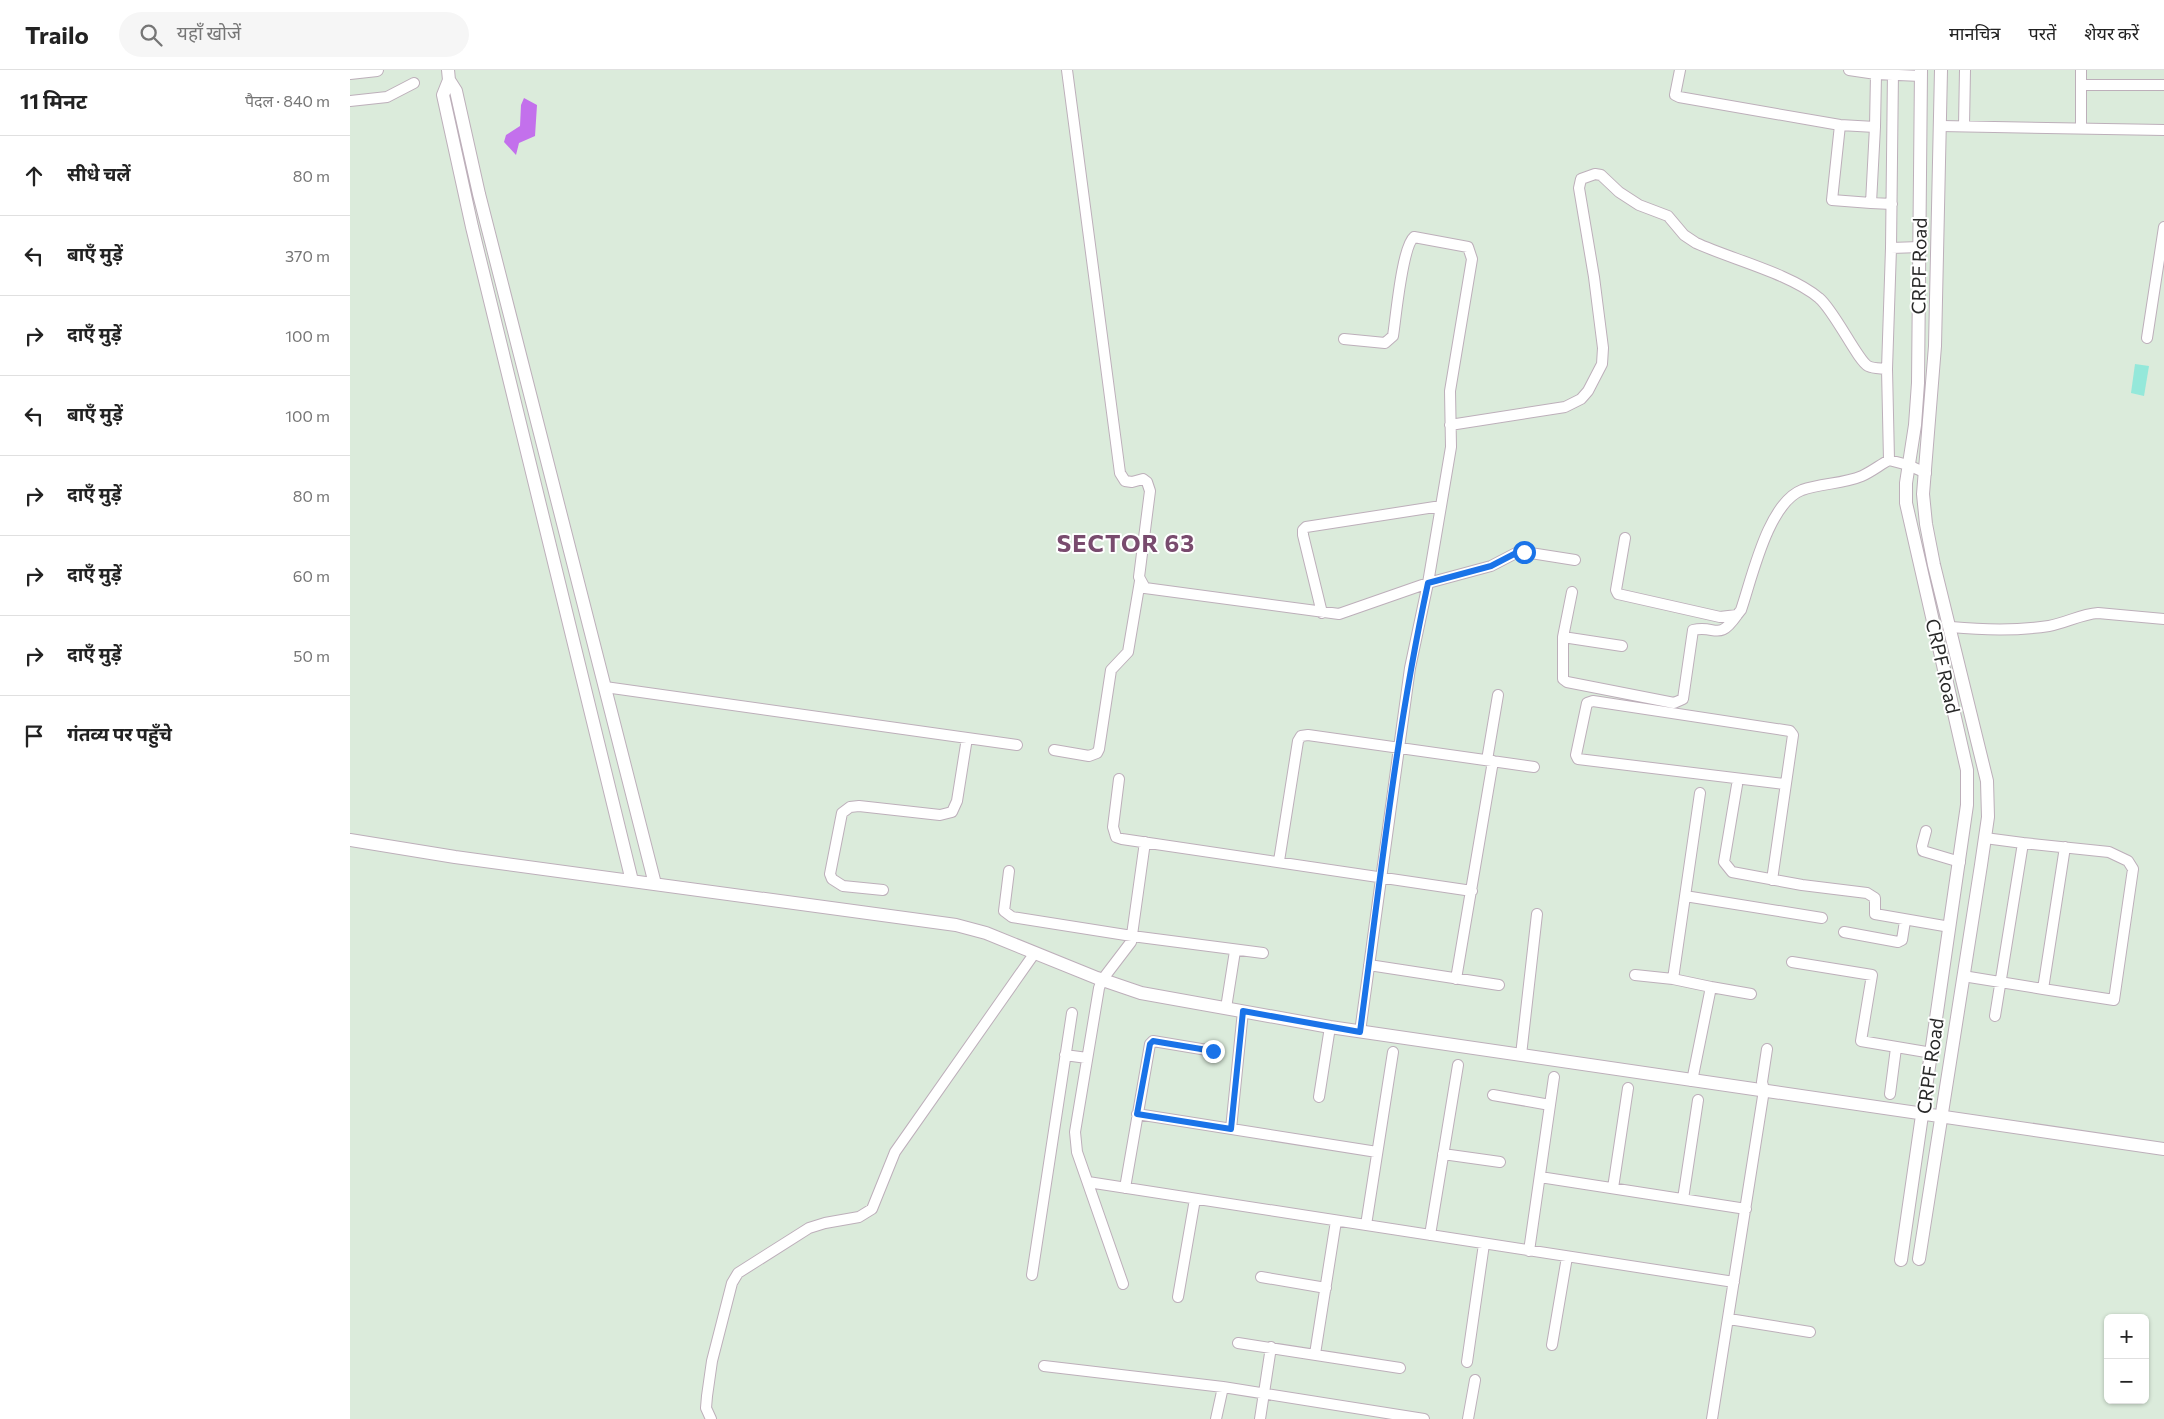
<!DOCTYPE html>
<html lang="hi">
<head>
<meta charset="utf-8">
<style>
	:root { --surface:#fff; --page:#f6f6f6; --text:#222; --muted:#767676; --line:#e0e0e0 }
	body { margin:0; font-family:Commissioner,"Noto Sans Devanagari",sans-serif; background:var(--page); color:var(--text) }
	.controls { position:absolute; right:15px; bottom:15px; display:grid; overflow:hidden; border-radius:8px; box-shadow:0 1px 4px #0004 }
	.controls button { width:45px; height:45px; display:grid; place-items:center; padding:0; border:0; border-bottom:1px solid var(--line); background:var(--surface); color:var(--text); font:25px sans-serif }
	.stop { position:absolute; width:15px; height:15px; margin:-11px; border:4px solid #1a73e8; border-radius:50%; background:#fff }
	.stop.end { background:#1a73e8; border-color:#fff; box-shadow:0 1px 5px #0008 }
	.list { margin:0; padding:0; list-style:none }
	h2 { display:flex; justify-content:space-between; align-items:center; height:65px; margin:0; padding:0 20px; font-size:21px }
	h2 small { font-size:16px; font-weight:400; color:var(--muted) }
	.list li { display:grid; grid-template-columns:32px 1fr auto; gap:15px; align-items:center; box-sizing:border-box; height:80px; padding:0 20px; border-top:1px solid var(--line) }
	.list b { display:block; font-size:19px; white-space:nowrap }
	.list em { font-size:16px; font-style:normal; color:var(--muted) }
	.icon { flex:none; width:28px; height:28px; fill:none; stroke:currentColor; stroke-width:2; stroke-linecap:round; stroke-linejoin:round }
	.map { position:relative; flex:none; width:1814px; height:1349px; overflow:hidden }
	header { display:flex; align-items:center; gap:30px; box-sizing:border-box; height:70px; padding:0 25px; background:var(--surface); border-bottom:1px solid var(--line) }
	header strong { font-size:24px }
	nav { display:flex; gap:28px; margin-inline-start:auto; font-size:18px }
	.search { width:350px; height:45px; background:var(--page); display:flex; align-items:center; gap:12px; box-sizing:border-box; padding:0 18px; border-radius:28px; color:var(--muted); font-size:19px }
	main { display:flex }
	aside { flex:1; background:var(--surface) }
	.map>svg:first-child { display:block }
	.pitch { fill:#94e8da }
	.water { fill:#c370ec }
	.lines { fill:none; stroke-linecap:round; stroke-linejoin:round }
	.minor-casing { stroke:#bdafba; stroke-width:12 }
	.tertiary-casing { stroke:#bdafba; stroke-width:14 }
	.minor { stroke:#fff; stroke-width:10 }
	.tertiary { stroke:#fff; stroke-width:12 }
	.route { stroke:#1a73e8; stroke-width:6 }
	.labels { text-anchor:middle; stroke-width:4; stroke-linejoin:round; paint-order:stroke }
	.street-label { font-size:19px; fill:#292929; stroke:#fff }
	.district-label { font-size:24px; font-weight:bold; letter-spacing:1px; fill:#794b6e; stroke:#fff }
</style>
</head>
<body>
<header>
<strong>Trailo</strong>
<div class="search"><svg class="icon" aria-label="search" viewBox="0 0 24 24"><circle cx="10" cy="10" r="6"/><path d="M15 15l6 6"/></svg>यहाँ खोजें</div>
<nav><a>मानचित्र</a><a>परतें</a><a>शेयर करें</a></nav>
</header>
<main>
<aside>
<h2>11 मिनट<small>पैदल · 840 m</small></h2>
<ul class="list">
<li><svg class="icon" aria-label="ahead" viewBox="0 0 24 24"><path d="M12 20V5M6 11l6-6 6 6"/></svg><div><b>सीधे चलें</b></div><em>80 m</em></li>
<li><svg class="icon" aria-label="left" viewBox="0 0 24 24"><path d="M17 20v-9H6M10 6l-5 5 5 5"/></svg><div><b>बाएँ मुड़ें</b></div><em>370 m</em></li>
<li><svg class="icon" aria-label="right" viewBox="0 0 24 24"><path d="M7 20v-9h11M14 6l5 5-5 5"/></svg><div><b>दाएँ मुड़ें</b></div><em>100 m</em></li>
<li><svg class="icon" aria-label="left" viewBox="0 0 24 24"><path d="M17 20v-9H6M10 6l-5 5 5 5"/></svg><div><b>बाएँ मुड़ें</b></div><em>100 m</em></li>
<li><svg class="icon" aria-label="right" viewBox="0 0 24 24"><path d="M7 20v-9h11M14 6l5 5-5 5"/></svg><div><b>दाएँ मुड़ें</b></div><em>80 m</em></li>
<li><svg class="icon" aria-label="right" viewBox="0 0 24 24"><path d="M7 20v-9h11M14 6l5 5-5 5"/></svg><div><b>दाएँ मुड़ें</b></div><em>60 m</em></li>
<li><svg class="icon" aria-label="right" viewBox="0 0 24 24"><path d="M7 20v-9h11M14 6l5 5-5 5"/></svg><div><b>दाएँ मुड़ें</b></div><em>50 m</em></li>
<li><svg class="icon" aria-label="arrive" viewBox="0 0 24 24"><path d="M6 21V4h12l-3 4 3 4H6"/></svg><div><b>गंतव्य पर पहुँचे</b></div></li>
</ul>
</aside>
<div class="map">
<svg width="1814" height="1349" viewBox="0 0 1814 1349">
	<rect width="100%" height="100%" fill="#dbebdb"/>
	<path class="pitch" d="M1785,294l14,2 -5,30 -13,-3z"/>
	<path class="water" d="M174,28l13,7 -2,31 -16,7 -3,12 -12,-13 2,-7 14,-9 1,-21z"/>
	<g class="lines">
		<g class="minor-casing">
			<path id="minor" d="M717,0l53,403 5,8 7,1 11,-3 4,3 3,9 -11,86 6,11 194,26 89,-31 63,-17 25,-13 8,-1 51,8
				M1330,0l-5,25 4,2 161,28 35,2 1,-53
				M1499,0l27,4 45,2
				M1731,15h83
				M0,31l37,-4 27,-14
				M1490,55l-8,75 39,3 4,-76
				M1591,56l223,4
				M1614,56l1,-56
				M1731,59v-59
				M1521,133l21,1
				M1541,178l2,-178
				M1797,268l17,-111
				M994,269l41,4 8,-7c3,-19 9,-89 21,-99l54,10 4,12 -22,132 1,56 -23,136 -18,85 -50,364
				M1537,299l2,91
				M1100,355l115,-18 16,-8 7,-8 14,-27 1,-16 -9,-71 -15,-89 2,-9 14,-5 6,1 18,17 20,13 29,11 16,19 12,8c35,16 95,31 123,55 15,12 39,63 49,68 6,3 13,2 19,3l4,-121 29,-1
				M1275,468l-9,52 2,4 102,23 17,-2 4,-5c11,-32 27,-107 61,-120 20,-7 41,-6 60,-14 9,-4 18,-11 27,-16l19,5 18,8
				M1222,522l-9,45v42l4,3 107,21 9,-4 10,-69c24,-5 25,12 44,-15
				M972,543l-19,-78v-5l3,-3 135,-21
				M1601,557c32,3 66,4 98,-1 17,-3 32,-12 49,-13l66,6
				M1213,567l59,9
				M255,617l412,58
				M704,680l35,6 8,-3 2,-4 12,-79 17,-18 12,-71
				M1137,690l11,-65
				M769,709l-6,48 3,10 6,2 350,52
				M1387,715l-13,77 8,10 70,13 65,8 8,5v16l75,13
				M1576,761l-4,15 1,5 37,11
				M1635,768l38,5 -28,173
				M1673,773l86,9 19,9 5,8 -19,131 -71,-11
				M929,791l19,-120 3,-5 7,-1 226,32
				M659,801l-5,40 8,6 120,19 131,17
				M1422,810l21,-145 -3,-4 -197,-30 -6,2 -11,52 2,4 206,25
				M533,820l-40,-4 -11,-7 -2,-5 12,-61 8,-6 9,-1 81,9 12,-3 5,-11 10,-63
				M1335,826l137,22
				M1494,862l54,10 4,-2 3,-19
				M1442,892l80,13 -11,66 71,12
				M1019,895l130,20
				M1285,905l38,4
				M1613,906l80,13 22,-142
				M1106,909l37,-218
				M1361,917l40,7
				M876,938l9,-57
				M715,985l22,3
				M1171,985l16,-141
				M1342,1011l19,-94 -38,-8 27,-186
				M1540,1024l6,-46
				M1143,1025l57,10
				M969,1027l11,-70
				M787,1044l240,38
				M881,1059l12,-118
				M1093,1084l57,8
				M1190,1107l206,32
				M738,1112l646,100
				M775,1118l25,-144 3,-3 60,10
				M1263,1118l15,-100
				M1333,1129l15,-99
				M1016,1155l27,-173
				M1080,1165l28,-170
				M1179,1181l25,-174
				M682,1205l40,-262
				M911,1207l65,11
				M773,1214l-46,-132 -2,-20 24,-144 3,-8 29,-38 14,-100
				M828,1227l17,-98
				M1379,1249l81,13
				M888,1273l162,25
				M1202,1275l15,-88
				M965,1284l21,-133
				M1117,1292l17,-118
				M694,1296l179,21 201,32
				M361,1349l-5,-11 1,-12 5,-35 20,-78 6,-10 71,-45 16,-5 34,-6 13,-8 23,-57 139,-198
				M866,1349l7,-32
				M910,1349l11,-72
				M1118,1349l7,-39
				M1362,1349l52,-329 -2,-8 5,-33"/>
		</g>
		<g class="tertiary-casing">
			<path id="tertiary" d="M98,0l1,10 7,11 23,103 176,690
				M0,3l27,-3
				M99,10l-6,15 29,132 160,654
				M0,770l105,17 501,68 30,8 111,45 44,15 189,34 834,122
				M1569,1189l62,-394 7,-48 -1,-36 -53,-216 -8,-41 -3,-30 12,-148 6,-276
				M1551,1190l66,-455v-35l-61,-267v-20l9,-58 3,-42 3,-313"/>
		</g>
		<use href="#minor" class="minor"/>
		<use href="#tertiary" class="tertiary"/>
	</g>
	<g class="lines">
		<path class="route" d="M863,981l-60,-10 -3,3 -13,70 94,15 12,-118 117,21c20,-150 36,-301 68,-449l63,-17 25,-13 8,-1"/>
	</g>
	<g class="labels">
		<g class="street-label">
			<text transform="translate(1569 196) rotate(-89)" y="7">CRPF Road</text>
			<text transform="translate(1593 596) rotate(77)" y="7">CRPF Road</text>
			<text transform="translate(1580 996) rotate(-82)" y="7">CRPF Road</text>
		</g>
		<g class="district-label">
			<text x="776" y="482">SECTOR 63</text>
		</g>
	</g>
</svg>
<div class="controls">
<button>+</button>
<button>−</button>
</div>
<div class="stop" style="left:1174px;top:482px"></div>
<div class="stop end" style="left:863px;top:981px"></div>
</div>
</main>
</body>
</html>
